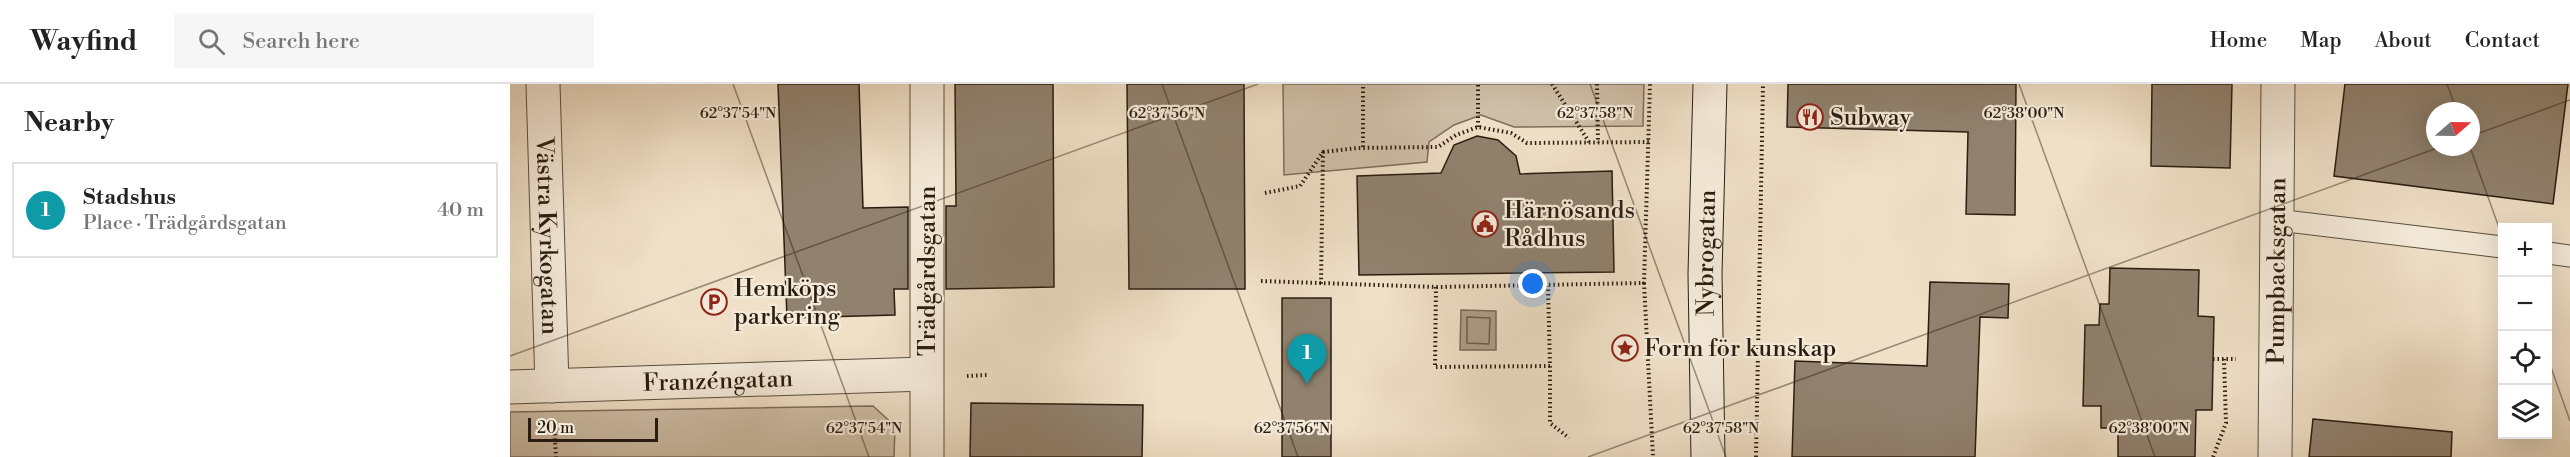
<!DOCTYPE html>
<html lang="en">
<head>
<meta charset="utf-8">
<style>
	:root { --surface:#fff; --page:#f6f6f6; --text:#222; --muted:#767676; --line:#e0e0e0; --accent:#8f2418 }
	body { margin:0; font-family:"Libre Bodoni",serif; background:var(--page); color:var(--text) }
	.controls { position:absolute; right:18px; bottom:18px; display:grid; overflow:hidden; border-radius:0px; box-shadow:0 6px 24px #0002 }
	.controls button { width:54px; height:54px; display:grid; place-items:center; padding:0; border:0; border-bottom:2px solid var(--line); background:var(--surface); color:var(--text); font:30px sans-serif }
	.compass { position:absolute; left:1916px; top:18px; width:54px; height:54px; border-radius:50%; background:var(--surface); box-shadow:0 6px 24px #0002; rotate:70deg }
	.scale { position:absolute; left:18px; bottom:15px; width:130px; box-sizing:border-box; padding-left:6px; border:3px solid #2a1d0f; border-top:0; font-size:16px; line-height:21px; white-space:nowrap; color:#2a1d0f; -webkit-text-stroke:4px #f5ebdb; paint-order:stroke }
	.you { position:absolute; left:1023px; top:200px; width:21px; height:21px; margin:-15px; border:4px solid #fff; border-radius:50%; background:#1a73e8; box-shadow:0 0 0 9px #1a73e833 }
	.badge { display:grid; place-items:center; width:39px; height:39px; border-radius:50%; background:var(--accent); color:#fff; font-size:20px; font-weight:700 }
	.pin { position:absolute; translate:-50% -50px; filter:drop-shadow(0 2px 3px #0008) }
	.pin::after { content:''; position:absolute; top:32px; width:21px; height:18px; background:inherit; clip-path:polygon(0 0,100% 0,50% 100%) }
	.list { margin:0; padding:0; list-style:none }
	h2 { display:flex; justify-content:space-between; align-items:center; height:78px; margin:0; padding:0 24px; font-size:26px }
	h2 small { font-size:20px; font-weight:400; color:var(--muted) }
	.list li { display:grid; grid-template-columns:39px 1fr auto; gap:18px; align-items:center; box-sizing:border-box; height:96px; margin:0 12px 12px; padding:0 12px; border:2px solid var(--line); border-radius:0px }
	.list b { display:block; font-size:22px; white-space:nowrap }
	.list p { margin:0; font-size:20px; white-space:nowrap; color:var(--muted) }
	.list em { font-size:20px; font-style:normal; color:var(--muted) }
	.icon { flex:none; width:33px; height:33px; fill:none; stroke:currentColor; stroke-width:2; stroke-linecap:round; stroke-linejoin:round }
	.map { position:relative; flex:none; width:2060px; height:373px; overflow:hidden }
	header { display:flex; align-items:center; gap:36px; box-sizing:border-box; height:84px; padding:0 30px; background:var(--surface); border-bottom:2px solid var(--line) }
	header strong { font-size:28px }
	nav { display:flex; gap:33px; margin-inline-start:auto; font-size:21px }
	.search { width:420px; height:54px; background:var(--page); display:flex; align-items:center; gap:15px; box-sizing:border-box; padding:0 21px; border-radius:0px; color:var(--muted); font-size:22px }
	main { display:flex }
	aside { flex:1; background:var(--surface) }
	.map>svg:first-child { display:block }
	.green { fill:#cebfa8; stroke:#7c6e5c; stroke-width:1.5 }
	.water { fill:#ac9e88; stroke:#786a58; stroke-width:1.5 }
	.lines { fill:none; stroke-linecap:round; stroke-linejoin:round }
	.shore { stroke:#6b5e4c; stroke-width:1.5 }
	.building { fill:#90826f; stroke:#2a1d0f; stroke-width:1.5; fill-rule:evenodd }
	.service-casing { stroke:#5b4e3d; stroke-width:23 }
	.minor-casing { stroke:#5b4e3d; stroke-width:35 }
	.secondary-casing { stroke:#2a1d0f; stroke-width:35 }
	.path { stroke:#2a1d0f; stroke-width:4; stroke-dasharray:1.5 3; stroke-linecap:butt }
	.service { stroke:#f5ebdb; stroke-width:21 }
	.minor { stroke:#f5ebdb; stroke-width:33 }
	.secondary { stroke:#f5ebdb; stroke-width:33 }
	.ticks { fill:none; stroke:#2a1d0f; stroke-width:1.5; stroke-opacity:0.45 }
	.labels { text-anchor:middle; stroke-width:4.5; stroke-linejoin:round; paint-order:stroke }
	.poi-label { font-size:24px; fill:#2a1d0f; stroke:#f5ebdb; text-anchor:start }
	.street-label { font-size:24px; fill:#2a1d0f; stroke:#f5ebdb }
	.ticks-label { font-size:15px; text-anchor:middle; fill:#2a1d0f; stroke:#f5ebdb; stroke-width:4.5; stroke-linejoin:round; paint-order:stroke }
</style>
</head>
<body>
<header>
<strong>Wayfind</strong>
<div class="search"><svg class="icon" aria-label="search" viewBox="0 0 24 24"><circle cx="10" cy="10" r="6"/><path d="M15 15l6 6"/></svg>Search here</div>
<nav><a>Home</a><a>Map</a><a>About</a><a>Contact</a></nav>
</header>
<main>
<aside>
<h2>Nearby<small></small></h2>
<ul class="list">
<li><span class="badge" style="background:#0f9aa8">1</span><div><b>Stadshus</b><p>Place · Trädgårdsgatan</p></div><em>40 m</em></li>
</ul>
</aside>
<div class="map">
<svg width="2060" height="373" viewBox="0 0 2060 373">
	<rect width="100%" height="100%" fill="#efe0c7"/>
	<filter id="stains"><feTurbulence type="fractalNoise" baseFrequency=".00333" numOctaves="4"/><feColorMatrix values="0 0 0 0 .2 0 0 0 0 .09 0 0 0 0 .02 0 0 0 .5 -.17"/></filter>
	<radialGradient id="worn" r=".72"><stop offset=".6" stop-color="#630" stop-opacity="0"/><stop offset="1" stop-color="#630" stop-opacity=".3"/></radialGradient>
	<path class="green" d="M773,0h361l-1,42 -129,1 -33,-12 -27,10 -25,17 -2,20 -143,13z
		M363,322l22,20 -1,31h-384v-45z"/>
	<path class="water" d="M951,226l35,1v39h-36z"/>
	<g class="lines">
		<path class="shore" d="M957,233l23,1 -1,26 -22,-1z"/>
	</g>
	<path class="building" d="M268,0h81l4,124 45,-1v82h-14l1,26 -108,3z
		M445,0h98l1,203 -108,2v-83h10z
		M617,0h117l1,205h-116z
		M1278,0h228l-1,131 -49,-1 2,-82 -181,-5z
		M1642,0h80l-2,84 -79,-2z
		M1835,0h223l-15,120 -219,-28zM1925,27h36v36h-36z
		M967,52l21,4 18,16 4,18 92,-3 2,101 -255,3 -2,-99 84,-3 13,-28z
		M1600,184l89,2 -1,46 16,1 -2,93h-16l-1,47h-77v-29h-17v-22h-18l2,-81h14l1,-21h9z
		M1420,198l79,2 -1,34 -28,-1 -5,140h-183l3,-96 132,5z
		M772,214h49v159h-49z
		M461,319l172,2 -1,52h-172z
		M1803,335l139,13 -1,25h-142z"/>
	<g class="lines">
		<g class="service-casing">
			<path id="service" d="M1768,136l224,27
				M2038,169l22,3"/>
		</g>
		<g class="minor-casing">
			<g id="minor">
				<path id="s1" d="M33,0l9,302"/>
				<path id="s2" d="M0,303l416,-13"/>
				<path d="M417,373v-373"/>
				<path id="s3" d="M1765,373l3,-373"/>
			</g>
		</g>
		<g class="secondary-casing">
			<g id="secondary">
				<path id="s4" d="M1198,373l-3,-183 5,-190"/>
			</g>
		</g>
		<path class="path" d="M1042,0l37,58
			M1087,0l1,59
			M968,43v-43
			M853,63v-63
			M813,68l34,-4 81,-1 18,-12 22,-8 33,6 16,10 122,-1
			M755,109l35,-7 23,-34 -2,132
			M751,197l175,6 208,-4 6,-199
			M1134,199l9,174
			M926,203l-1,80 115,-1 -2,-80
			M1703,275h23
			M1040,282v57l19,15
			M457,292l20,-1
			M44,341l2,32
			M1246,373l7,-373
			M1703,373l13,-34 -2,-64"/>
		<use href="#service" class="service"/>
		<use href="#minor" class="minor"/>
		<use href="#secondary" class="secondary"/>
	</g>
	<path class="ticks" d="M223,0l136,373M652,0l136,373M1080,0l136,373M1509,0l136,373M1937,0l10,27M1961,52l99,-36M1960,63l32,89M0,272l748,-272M2038,275l22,62M1078,373l852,-310"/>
	<defs>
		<g id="restaurant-ring" transform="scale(1.35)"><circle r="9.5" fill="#f5ebdb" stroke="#8f2418" stroke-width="1.5"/><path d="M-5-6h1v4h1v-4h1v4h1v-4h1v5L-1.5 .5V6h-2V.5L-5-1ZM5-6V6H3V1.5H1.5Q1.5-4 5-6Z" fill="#8f2418"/></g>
		<g id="civic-ring" transform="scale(1.35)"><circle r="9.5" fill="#f5ebdb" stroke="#8f2418" stroke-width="1.5"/><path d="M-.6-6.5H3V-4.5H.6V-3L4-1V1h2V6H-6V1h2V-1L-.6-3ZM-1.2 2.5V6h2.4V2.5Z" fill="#8f2418"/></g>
		<g id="parking-ring" transform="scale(1.35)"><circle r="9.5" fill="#f5ebdb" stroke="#8f2418" stroke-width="1.5"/><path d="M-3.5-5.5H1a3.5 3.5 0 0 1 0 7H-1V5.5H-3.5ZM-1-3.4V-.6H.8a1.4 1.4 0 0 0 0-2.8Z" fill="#8f2418"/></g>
		<g id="sight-ring" transform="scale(1.35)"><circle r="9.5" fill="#f5ebdb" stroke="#8f2418" stroke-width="1.5"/><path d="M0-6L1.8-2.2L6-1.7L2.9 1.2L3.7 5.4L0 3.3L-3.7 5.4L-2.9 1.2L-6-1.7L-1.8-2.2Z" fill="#8f2418"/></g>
	</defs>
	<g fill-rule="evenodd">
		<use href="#restaurant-ring" x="1300" y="33"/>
		<use href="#civic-ring" x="975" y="140"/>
		<use href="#parking-ring" x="204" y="218"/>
		<use href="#sight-ring" x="1115" y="264"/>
	</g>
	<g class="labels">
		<g class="poi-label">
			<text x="1320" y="41">Subway</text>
			<text x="994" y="134">Härnösands<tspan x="994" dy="28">Rådhus</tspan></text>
			<text x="224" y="212">Hemköps<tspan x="224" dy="28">parkering</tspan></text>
			<text x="1134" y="272">Form för kunskap</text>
		</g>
		<g class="street-label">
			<text dy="8" stroke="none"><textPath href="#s1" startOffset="152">Västra Kyrkogatan</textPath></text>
			<text dy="8" stroke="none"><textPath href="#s4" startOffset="204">Nybrogatan</textPath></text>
			<text transform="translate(417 187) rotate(-90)" y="8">Trädgårdsgatan</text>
			<text dy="8" stroke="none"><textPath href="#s3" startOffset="186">Pumpbacksgatan</textPath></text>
			<text dy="8" stroke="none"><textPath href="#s2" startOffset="208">Franzéngatan</textPath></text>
		</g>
	</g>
	<g class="ticks-label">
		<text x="228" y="34">62°37'54"N</text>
		<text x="657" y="34">62°37'56"N</text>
		<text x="1085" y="34">62°37'58"N</text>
		<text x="1514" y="34">62°38'00"N</text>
		<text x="354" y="349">62°37'54"N</text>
		<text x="782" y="349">62°37'56"N</text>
		<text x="1211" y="349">62°37'58"N</text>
		<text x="1639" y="349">62°38'00"N</text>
	</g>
	<rect width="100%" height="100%" filter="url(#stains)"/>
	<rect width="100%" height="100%" fill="url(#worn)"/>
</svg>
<div class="controls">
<button>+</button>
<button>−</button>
<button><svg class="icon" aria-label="locate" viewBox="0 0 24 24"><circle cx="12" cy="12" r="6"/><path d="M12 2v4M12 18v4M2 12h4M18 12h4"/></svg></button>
<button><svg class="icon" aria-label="layers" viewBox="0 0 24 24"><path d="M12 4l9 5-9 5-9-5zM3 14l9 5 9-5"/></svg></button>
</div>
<svg class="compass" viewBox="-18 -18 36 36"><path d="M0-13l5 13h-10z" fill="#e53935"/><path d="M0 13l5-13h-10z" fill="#767676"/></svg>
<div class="scale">20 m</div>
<div class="you"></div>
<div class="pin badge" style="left:797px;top:300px;background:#0f9aa8">1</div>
</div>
</main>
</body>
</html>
